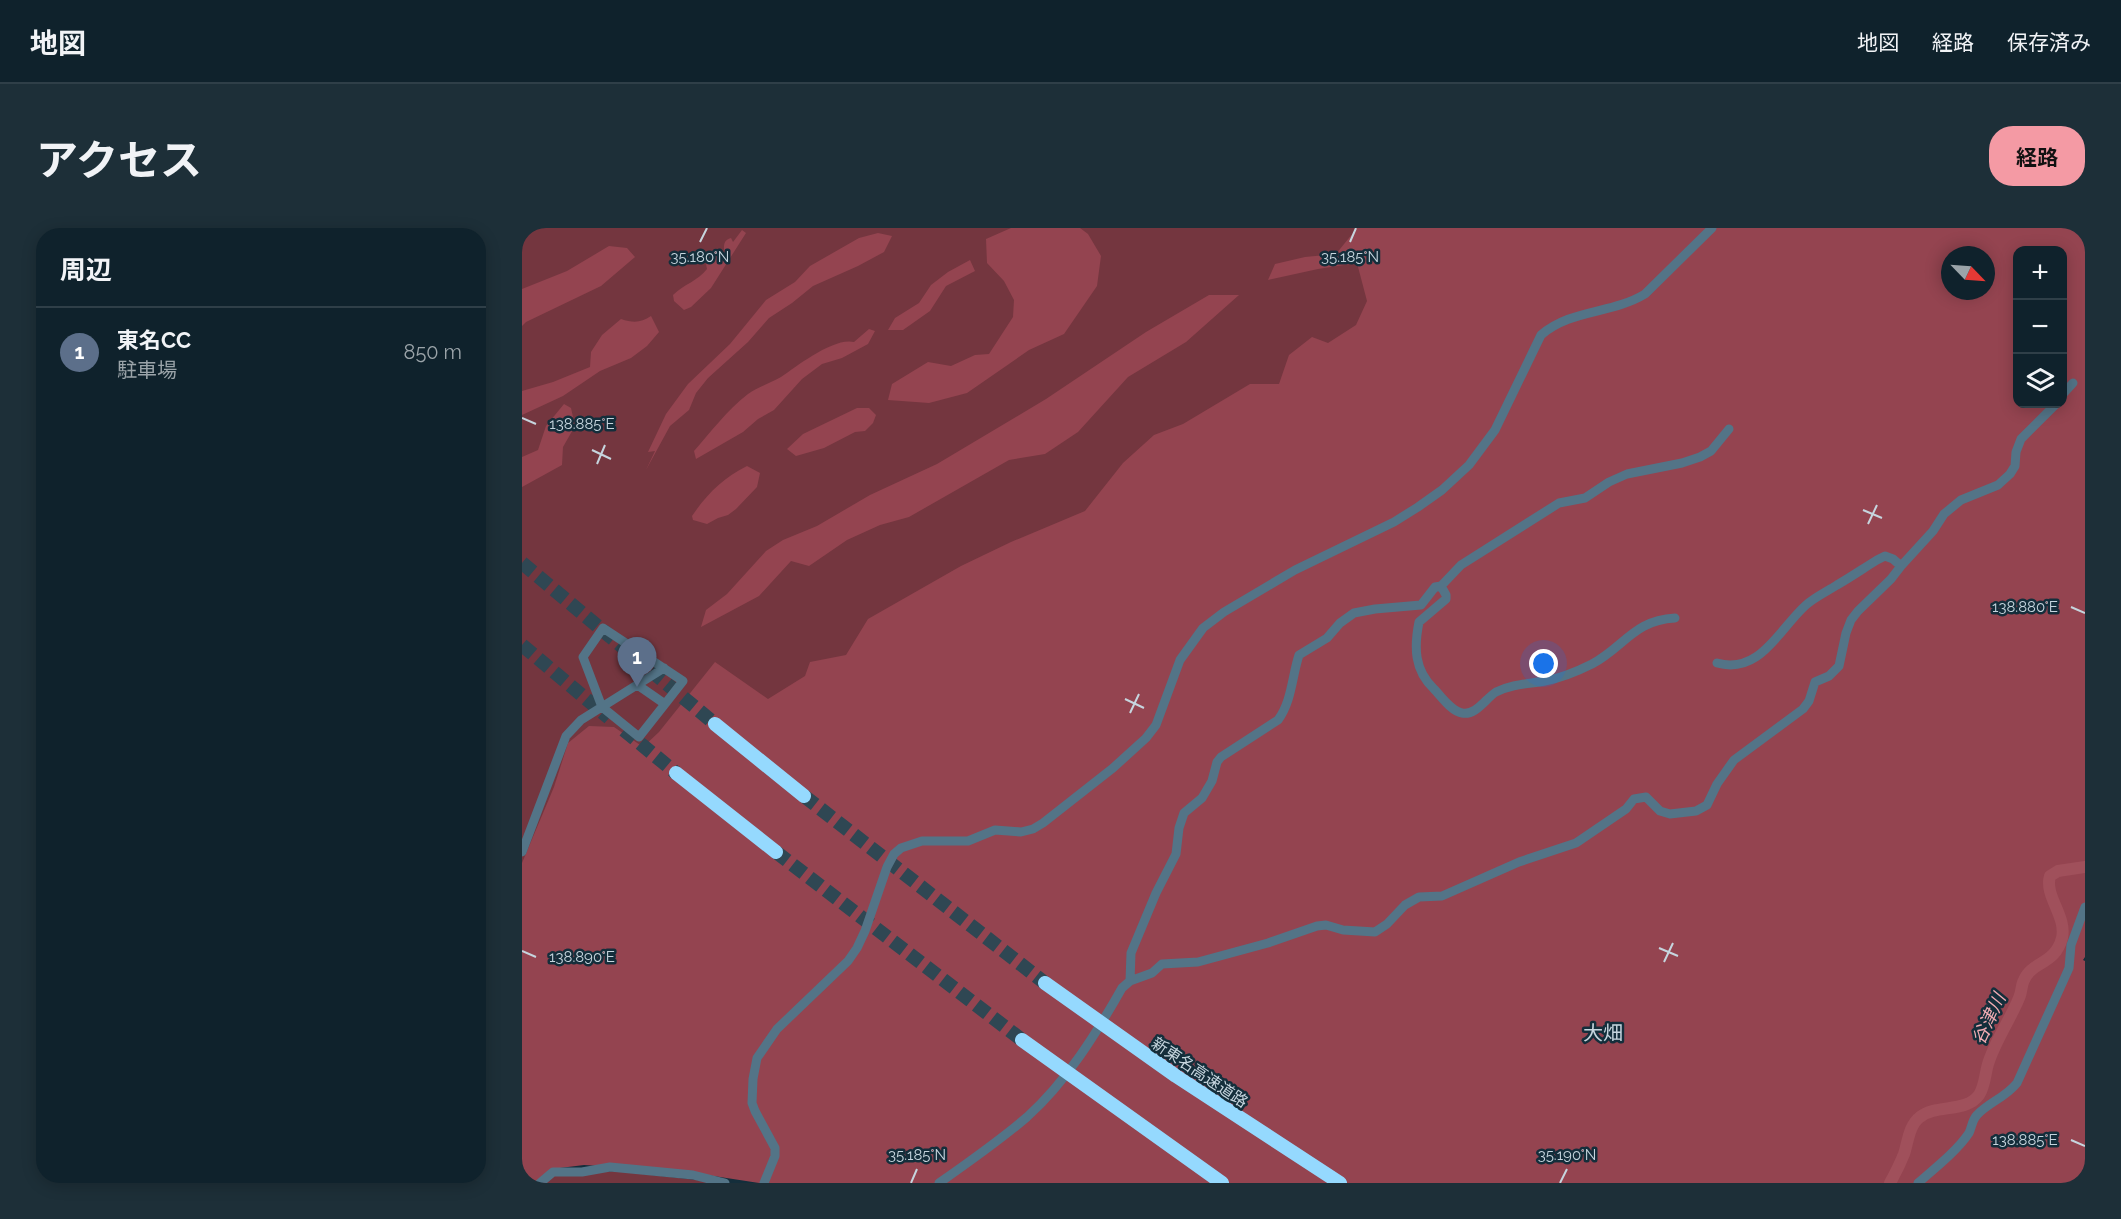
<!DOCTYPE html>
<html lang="ja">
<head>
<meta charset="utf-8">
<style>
	:root { --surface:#0f222c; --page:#1d2f38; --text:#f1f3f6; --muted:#9ba4a9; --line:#2f3f48; --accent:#f49aa4 }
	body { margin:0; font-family:Raleway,"Noto Sans JP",sans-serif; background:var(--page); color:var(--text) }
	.controls { position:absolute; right:18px; top:18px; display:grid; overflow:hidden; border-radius:12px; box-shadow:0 3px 15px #0003 }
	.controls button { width:54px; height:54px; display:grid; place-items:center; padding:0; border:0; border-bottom:2px solid var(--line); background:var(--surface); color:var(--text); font:30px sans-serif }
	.compass { position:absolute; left:1419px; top:18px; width:54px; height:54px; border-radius:50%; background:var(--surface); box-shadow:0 3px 15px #0003; rotate:115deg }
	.you { position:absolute; left:1022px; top:436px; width:21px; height:21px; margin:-15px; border:4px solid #fff; border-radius:50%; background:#1a73e8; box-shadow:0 0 0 9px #1a73e833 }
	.badge { display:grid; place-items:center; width:39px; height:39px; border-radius:50%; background:var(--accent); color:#fff; font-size:20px; font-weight:700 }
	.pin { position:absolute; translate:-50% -50px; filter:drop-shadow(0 2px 3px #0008) }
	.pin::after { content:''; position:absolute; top:32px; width:21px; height:18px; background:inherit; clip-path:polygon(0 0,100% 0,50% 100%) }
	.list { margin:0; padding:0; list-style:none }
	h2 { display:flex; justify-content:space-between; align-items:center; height:78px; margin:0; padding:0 24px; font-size:26px }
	h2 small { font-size:20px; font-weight:400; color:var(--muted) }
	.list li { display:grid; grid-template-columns:39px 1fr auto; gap:18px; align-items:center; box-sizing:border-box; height:90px; padding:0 24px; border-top:2px solid var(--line) }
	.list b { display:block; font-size:22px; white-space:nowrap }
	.list p { margin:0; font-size:20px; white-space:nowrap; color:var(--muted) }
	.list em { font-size:20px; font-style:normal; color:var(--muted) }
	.icon { flex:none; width:33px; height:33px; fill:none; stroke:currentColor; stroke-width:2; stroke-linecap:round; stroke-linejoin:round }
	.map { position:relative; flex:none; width:1563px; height:955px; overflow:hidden; border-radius:24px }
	header { display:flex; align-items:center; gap:36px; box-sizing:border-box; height:84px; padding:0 30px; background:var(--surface); border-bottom:2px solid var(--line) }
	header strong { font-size:28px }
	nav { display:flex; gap:33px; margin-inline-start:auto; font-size:21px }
	.intro { display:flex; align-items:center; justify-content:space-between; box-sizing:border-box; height:144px; padding:0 36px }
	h1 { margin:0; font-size:42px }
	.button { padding:15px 27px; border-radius:24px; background:var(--accent); color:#111; font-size:21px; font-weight:700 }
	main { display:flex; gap:36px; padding:0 36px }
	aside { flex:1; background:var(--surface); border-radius:24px; box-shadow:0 3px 15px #0003 }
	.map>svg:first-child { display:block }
	.green { fill:#74363f }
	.forest { fill:#944450; fill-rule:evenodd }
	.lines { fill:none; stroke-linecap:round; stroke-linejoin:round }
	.river { stroke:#a0505b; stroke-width:12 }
	.highway-tunnel { stroke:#2f4753; stroke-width:14; stroke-dasharray:14 7; stroke-linecap:butt }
	.minor { stroke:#537487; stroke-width:9 }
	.highway { stroke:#95d9fe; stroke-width:14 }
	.ticks { fill:none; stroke:#c6d5de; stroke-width:2 }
	.labels { text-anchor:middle; stroke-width:5; stroke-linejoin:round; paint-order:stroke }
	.street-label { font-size:16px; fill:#c6d5de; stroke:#142e3b }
	.water-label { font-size:18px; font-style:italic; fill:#f2acb3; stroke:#142e3b }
	.quarter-label { font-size:20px; fill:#c6d5de; stroke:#142e3b }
	.ticks-label { font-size:15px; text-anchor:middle; fill:#c6d5de; stroke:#142e3b; stroke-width:5; stroke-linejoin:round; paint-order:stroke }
</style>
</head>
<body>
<header>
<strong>地図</strong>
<nav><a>地図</a><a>経路</a><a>保存済み</a></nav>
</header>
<div class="intro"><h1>アクセス</h1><a class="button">経路</a></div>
<main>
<aside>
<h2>周辺<small></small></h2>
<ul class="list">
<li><span class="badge" style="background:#5c6f8a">1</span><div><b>東名CC</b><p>駐車場</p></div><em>850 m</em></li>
</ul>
</aside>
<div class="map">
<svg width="1563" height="955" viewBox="0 0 1563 955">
	<rect width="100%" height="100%" fill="#142e3b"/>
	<path class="green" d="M0,0h1012l-1012,655z
		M93,943l82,9 13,3h-168l12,-7z"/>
	<path class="forest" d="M489,0h69l8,6 13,22 -4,30 -33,48 -35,16 -62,43 -38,10 -41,-3 4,-16 36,-22 23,4 24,-11 14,-1 24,-37 1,-17 -10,-19 -17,-18 -1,-24z
		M835,0h728v729l-2,3 2,1v222h-1326l-78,-12 -97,-6 -32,4 -18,14h-12v-320l32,-76 14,-44 21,-17 25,1 29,20 16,-15 56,-70 53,37 37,-23 5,-14 36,-7 22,-36 93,-53 50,-24 74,-31 38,-48 31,-28 29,-11 67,-40h29l10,-29 23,-18 16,6 28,-18 11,-24 -10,-38 -39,6 -50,11 7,-16 30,-7 31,-3zM1496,22h44v154h-44zM1428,27h36v36h-36z
		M220,2l4,3 -35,55 -20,19 -7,3 -10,-9 -1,-6c11,-11 25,-14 34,-26l-1,-5 7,-6 3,-9 8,3c0,-6 -1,-12 7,-14l2,4z
		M356,5l14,3 -8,16 -26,14 -45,20 -21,17 -23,15 -21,24 -40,36 -12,15 -7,17 -19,16 -24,44 9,-19 -7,1 18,-38 22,-30 42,-40 36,-44 29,-18 15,-16 49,-28z
		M87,18l18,2 8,9 -34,29 -75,36 -4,4v-37l45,-18z
		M448,32l5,11 -29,15 -16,25 -27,19h-15l7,-12 24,-15 12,-18 17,-13z
		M687,67h30l-53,47 -58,35 -50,55 -33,22 -36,6 -100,57 -29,8 -33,15 -38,26 -18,-5 -32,35 -58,31 5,-17 21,-16 39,-43 17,-11 34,-14 53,-31 67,-31 109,-65 100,-67z
		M129,88l8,16 -12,14 -16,12 -31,13 -37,25 -41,19v-24l31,-9 37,-15 1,-15 11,-17 19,-16c12,4 20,4 30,-3z
		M347,101l6,2 -7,13 -26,14 -20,6 -20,15 -28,31 -16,9 -15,13 -47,27 -2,-8c17,-19 33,-41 54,-57 10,-7 22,-11 33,-17 16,-11 53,-40 73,-35z
		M42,176l7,4 4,18 -12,21 -1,18 -40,22v-30l16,-7 8,-24z
		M335,180h12l7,7 -3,8 -8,8 -10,1 -31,16 -28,8 -9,-7 16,-15z
		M225,238l13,7 -3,14 -21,22 -8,6 -10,3 -11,6 -14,-4 -1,-4c15,-22 31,-38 55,-50z"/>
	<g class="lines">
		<path class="river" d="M1368,955c5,-9 10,-19 14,-29 4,-12 5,-29 16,-37 16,-13 46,-4 59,-22 6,-9 6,-21 9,-31 7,-23 22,-44 31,-66 3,-6 2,-13 5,-18 8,-19 31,-15 38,-42 5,-22 -18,-42 -12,-62l8,-5 27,-4"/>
		<path class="highway-tunnel" d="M0,335l193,161
			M0,417l87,73
			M102,502l52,43
			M282,568l241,187
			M254,624l246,188"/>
		<path class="minor" d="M1540,167l11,-12
			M919,358l5,9v4l-27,23c-5,25 -5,48 15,67 7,7 17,22 28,24 14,3 24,-15 34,-21 16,-8 32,-8 49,-11 16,-3 33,-10 47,-17 32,-17 42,-44 83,-46
			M1195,435c43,12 62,-34 89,-58 9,-8 20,-13 31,-20 14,-8 27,-17 40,-25l8,-4 8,3 8,7
			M117,458l26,18 -26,33 -37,-30 -19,-50 20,-29 80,53 -18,23
			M0,624l44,-116 15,-16 83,-52
			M608,753l1,-28 25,-60 20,-39 3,-26 5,-15 18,-15 10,-17 5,-19 4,-5 57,-37c14,-19 14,-44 21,-65l28,-17 13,-15 14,-10 21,-4 46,-4 14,-18 6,-1 20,-21 98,-62 26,-5 24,-16 18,-8 55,-11 18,-6 11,-6 18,-22
			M18,955l13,-11h29l28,-5 83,8 32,8
			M242,955l11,-27v-8l-20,-37 -3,-8 1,-24 4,-21 20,-29 71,-68 9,-13 8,-17 22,-64 7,-13 7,-6 21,-7h46l27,-11 26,2 12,-3 10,-6 70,-55 33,-30 10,-13 24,-65 23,-32 21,-16 71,-42 99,-48 24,-15 24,-17 27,-25 26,-35 46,-95c30,-26 71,-21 104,-41l67,-66
			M417,955c30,-21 60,-42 88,-66 39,-35 69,-83 95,-129l8,-7 22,-8 10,-9 36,-2 70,-19 49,-17 9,-1 17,5 32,2 12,-8 18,-19 14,-8 23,-1 77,-34 57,-19 50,-34 8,-10 12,-2 14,14 10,3 26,-3 11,-6 10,-21 17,-24 69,-51 6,-8 6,-19 14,-6 10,-10 7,-33 5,-13 7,-9 33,-32 10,-13 32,-35 11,-17 17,-14 37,-15 12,-11 5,-8 1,-14 5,-13 35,-35
			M1396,955c16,-14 39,-32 51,-50 3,-6 3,-13 8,-18 12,-13 28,-17 40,-32l48,-106 4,-9 2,-23 14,-38"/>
		<path class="highway" d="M193,496l89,72
			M154,545l100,79
			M523,755l131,93 164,107
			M500,812l200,143"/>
	</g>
	<path class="ticks" d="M178,14l7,-14M828,14l6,-14M0,190l14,6M70,222l19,9M75,236l8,-19M1341,282l19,8M1346,296l9,-19M1549,379l14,6M603,471l19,9M608,485l9,-19M1137,720l19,8M0,723l14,6M1142,734l9,-19M1549,912l14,6M389,955l6,-14M1038,955l7,-14"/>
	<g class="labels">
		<g class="street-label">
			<text transform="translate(678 844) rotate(34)" y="6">新東名高速道路</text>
		</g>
		<g class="water-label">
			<text transform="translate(1467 791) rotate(-65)" y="6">谷津川</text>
		</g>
		<g class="quarter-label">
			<text x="1081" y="812">大畑</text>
		</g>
	</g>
	<g class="ticks-label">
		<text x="178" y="34">35.180°N</text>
		<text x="828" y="34">35.185°N</text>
		<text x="60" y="201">138.885°E</text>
		<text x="1503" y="384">138.880°E</text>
		<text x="60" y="734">138.890°E</text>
		<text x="1503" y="917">138.885°E</text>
		<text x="395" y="932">35.185°N</text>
		<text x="1045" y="932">35.190°N</text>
	</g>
</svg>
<div class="controls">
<button>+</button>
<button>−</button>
<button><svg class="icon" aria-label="layers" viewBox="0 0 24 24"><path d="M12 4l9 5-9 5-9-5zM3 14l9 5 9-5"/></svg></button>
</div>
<svg class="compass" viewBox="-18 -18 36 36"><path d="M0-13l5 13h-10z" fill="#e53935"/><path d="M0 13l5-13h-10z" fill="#9ba4a9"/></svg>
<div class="you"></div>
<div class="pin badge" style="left:115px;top:459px;background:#5c6f8a">1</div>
</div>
</main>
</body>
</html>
